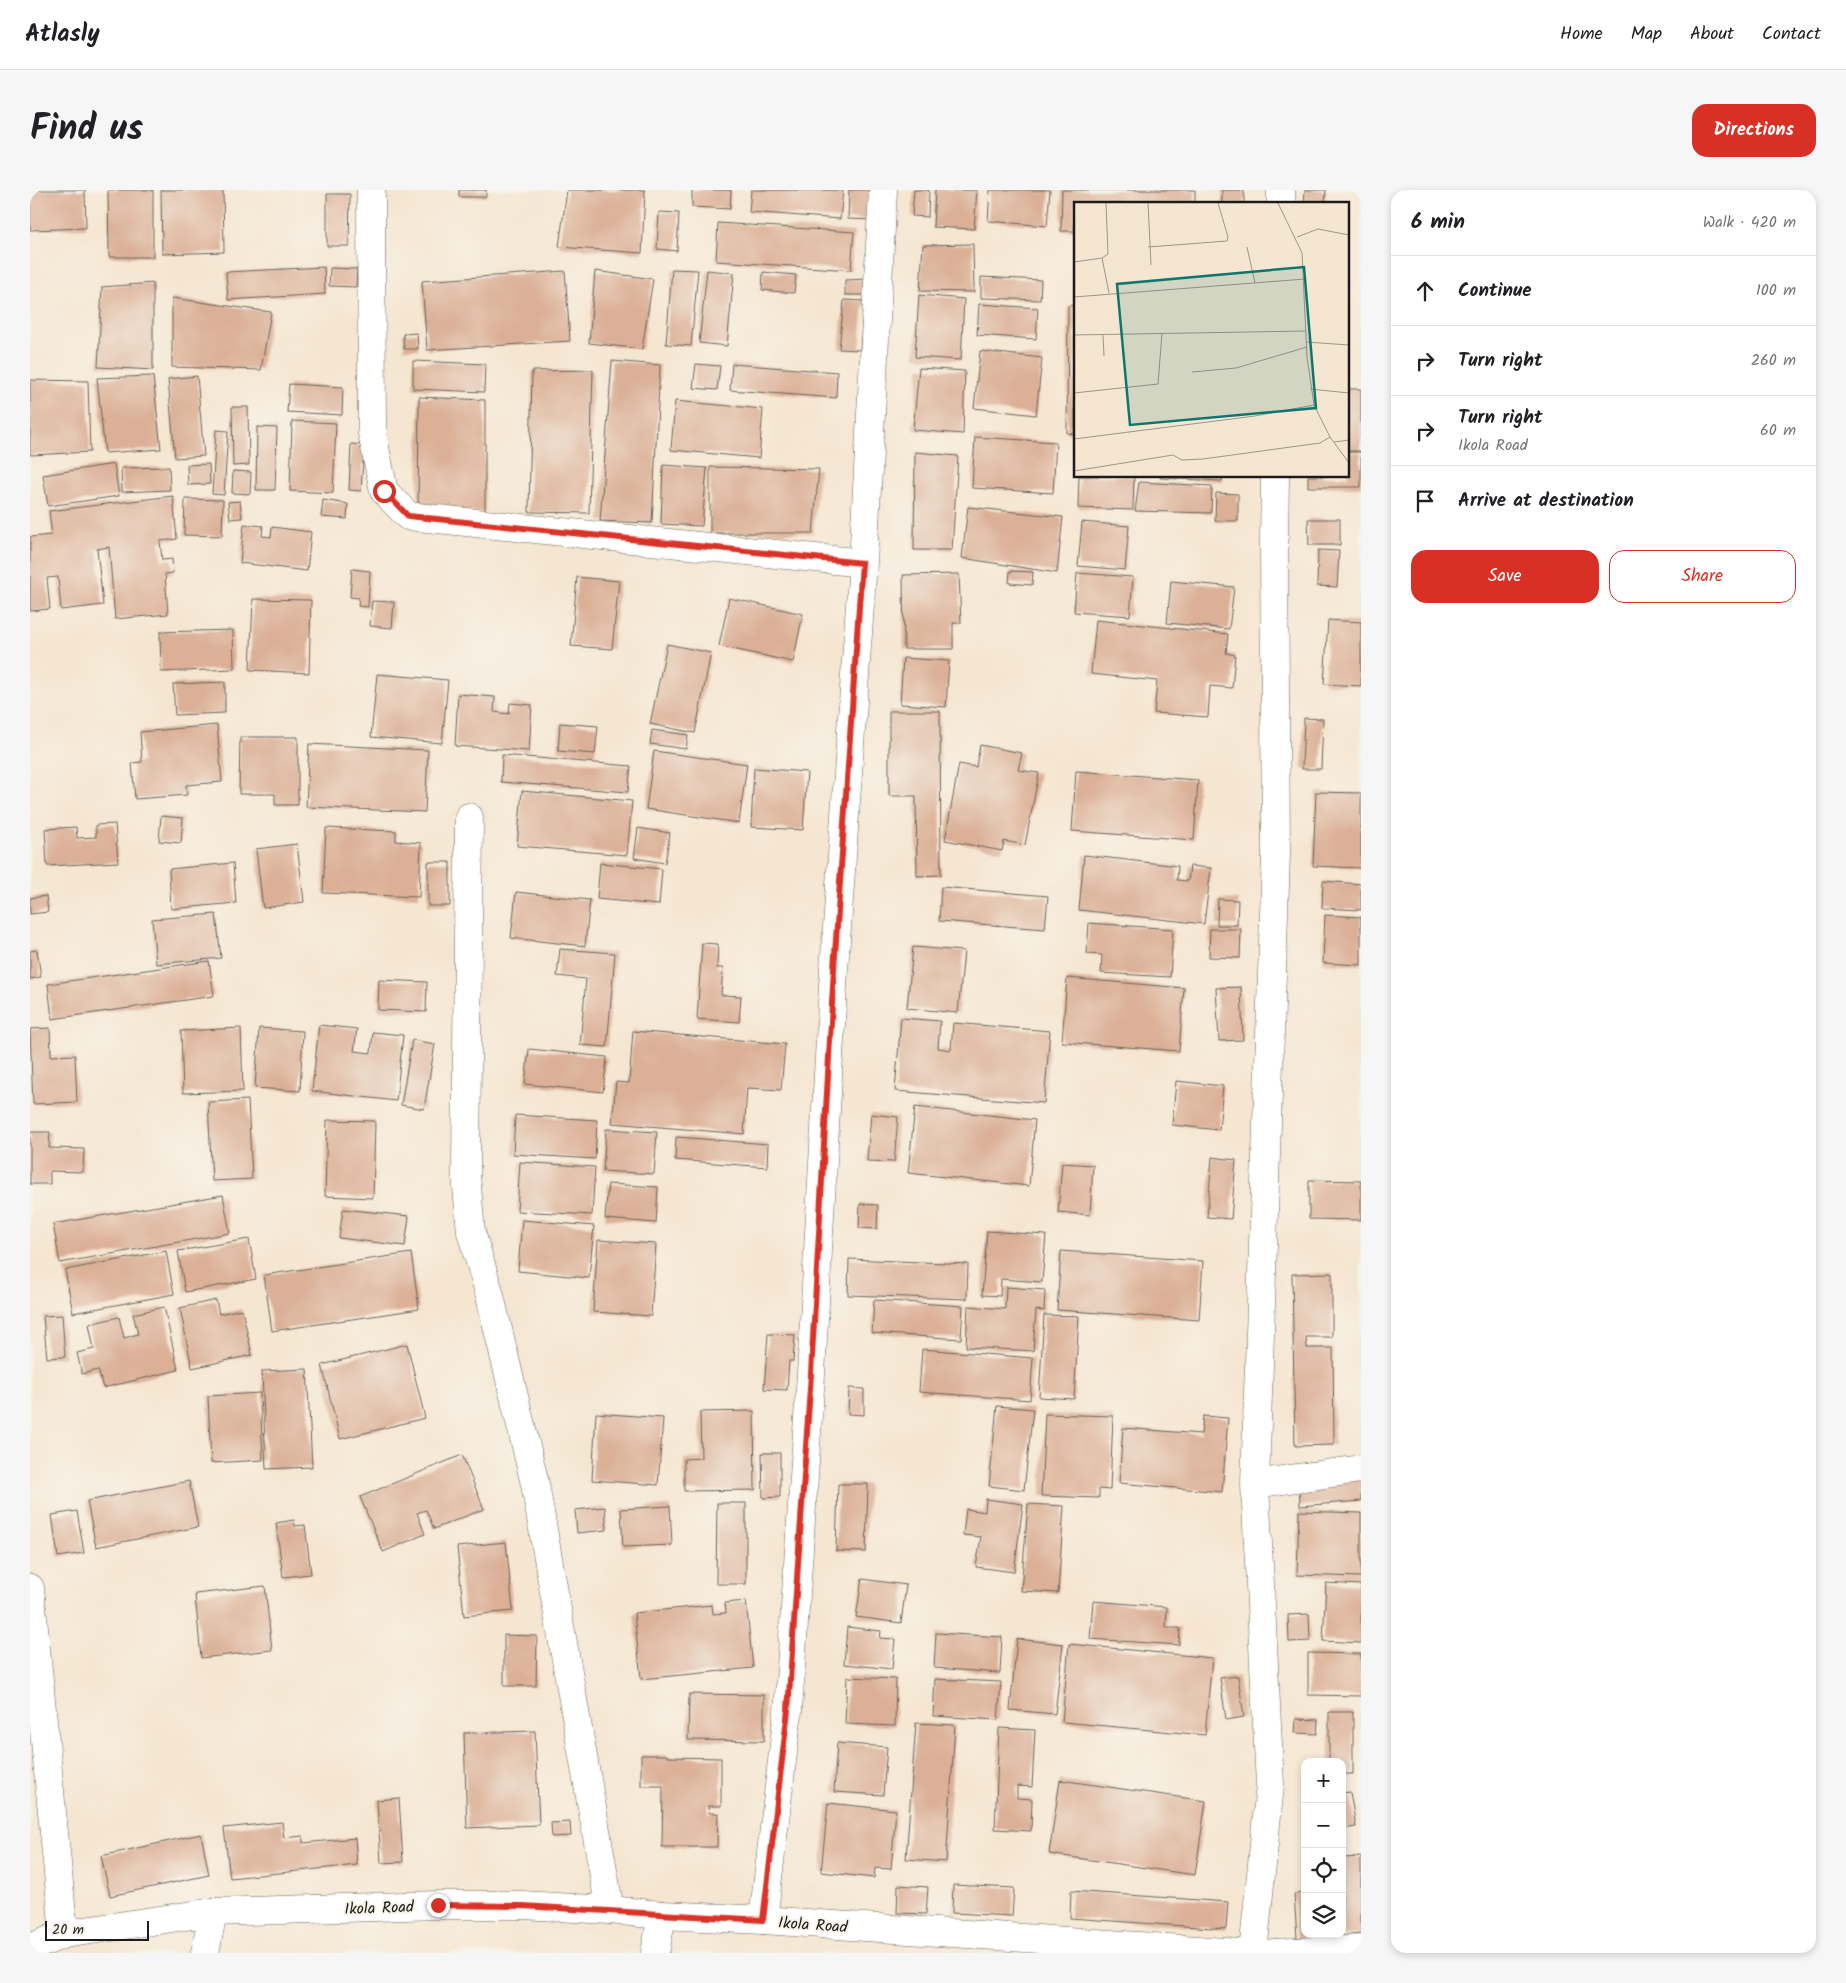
<!DOCTYPE html>
<html lang="en">
<head>
<meta charset="utf-8">
<style>
	:root { --surface:#fff; --page:#f6f6f6; --text:#202124; --muted:#757577; --line:#e0e0e0; --accent:#d93025 }
	body { margin:0; font-family:Kalam,sans-serif; background:var(--page); color:var(--text) }
	.controls { position:absolute; right:15px; bottom:15px; display:grid; overflow:hidden; border-radius:10px; box-shadow:0 2px 8px #0003 }
	.controls button { width:45px; height:45px; display:grid; place-items:center; padding:0; border:0; border-bottom:1px solid var(--line); background:var(--surface); color:var(--text); font:25px sans-serif }
	.scale { position:absolute; left:15px; bottom:12px; width:104px; box-sizing:border-box; padding-left:5px; border:2px solid #1c1c1c; border-top:0; font-size:14px; line-height:18px; white-space:nowrap; color:#1c1c1c; -webkit-text-stroke:4px #f7f3e8; paint-order:stroke }
	.stop { position:absolute; width:15px; height:15px; margin:-11px; border:4px solid #d93025; border-radius:50%; background:#fff }
	.stop.end { background:#d93025; border-color:#fff; box-shadow:0 1px 5px #0008 }
	.list { margin:0; padding:0; list-style:none }
	h2 { display:flex; justify-content:space-between; align-items:center; height:65px; margin:0; padding:0 20px; font-size:21px }
	h2 small { font-size:16px; font-weight:400; color:var(--muted) }
	.list li { display:grid; grid-template-columns:32px 1fr auto; gap:15px; align-items:center; box-sizing:border-box; height:70px; padding:0 20px; border-top:1px solid var(--line) }
	.list b { display:block; font-size:19px; white-space:nowrap }
	.list p { margin:0; font-size:16px; white-space:nowrap; color:var(--muted) }
	.list em { font-size:16px; font-style:normal; color:var(--muted) }
	.actions { display:flex; gap:10px; padding:15px 20px }
	.actions a { flex:1; padding:11px 0; border:1px solid var(--accent); border-radius:15px; text-align:center; font-size:18px; color:var(--accent) }
	.actions .main { background:var(--accent); color:#fff }
	.icon { flex:none; width:28px; height:28px; fill:none; stroke:currentColor; stroke-width:2; stroke-linecap:round; stroke-linejoin:round }
	.map { position:relative; flex:none; width:1331px; height:1763px; overflow:hidden; border-radius:15px }
	header { display:flex; align-items:center; gap:30px; box-sizing:border-box; height:70px; padding:0 25px; background:var(--surface); border-bottom:1px solid var(--line) }
	header strong { font-size:24px }
	nav { display:flex; gap:28px; margin-inline-start:auto; font-size:18px }
	.intro { display:flex; align-items:center; justify-content:space-between; box-sizing:border-box; height:120px; padding:0 30px }
	h1 { margin:0; font-size:35px }
	.button { padding:12px 22px; border-radius:15px; background:var(--accent); color:#fff; font-size:18px; font-weight:700 }
	main { display:flex; gap:30px; padding:0 30px }
	aside { flex:1; background:var(--surface); border-radius:15px; box-shadow:0 2px 8px #0003 }
	.map>svg:first-child { display:block }
	.building { fill:#dbb097 }
	.lines { fill:none; stroke-linecap:round; stroke-linejoin:round }
	.minor-casing { stroke:#68635b; stroke-width:29 }
	.tertiary-casing { stroke:#68635b; stroke-width:29 }
	.minor { stroke:#fff; stroke-width:28 }
	.tertiary { stroke:#fff; stroke-width:28 }
	.route { stroke:#d93025; stroke-width:6 }
	.labels { text-anchor:middle; stroke-width:4; stroke-linejoin:round; paint-order:stroke }
	.street-label { font-size:16px; fill:#1c1c1c; stroke:#f7f3e8 }
	.inset-road { fill:none; stroke:#9e9589; stroke-width:1 }
	.view { fill:#0f766e; fill-opacity:0.15; stroke:#0f766e; stroke-width:2.5 }
	.inset-edge { fill:none; stroke:#1c1c1c; stroke-width:2.5 }
</style>
</head>
<body>
<header>
<strong>Atlasly</strong>
<nav><a>Home</a><a>Map</a><a>About</a><a>Contact</a></nav>
</header>
<div class="intro"><h1>Find us</h1><a class="button">Directions</a></div>
<main>
<div class="map">
<svg width="1331" height="1763" viewBox="0 0 1331 1763">
	<rect width="100%" height="100%" fill="#f7f3e8"/>
	<filter id="ink" filterUnits="userSpaceOnUse"><feTurbulence type="fractalNoise" baseFrequency=".02" numOctaves="2"/><feDisplacementMap in="SourceGraphic" scale="10" xChannelSelector="R" yChannelSelector="G"/><feConvolveMatrix kernelMatrix="1 2 1 2 8 2 1 2 1" color-interpolation-filters="sRGB"/></filter>
	<filter id="wash" filterUnits="userSpaceOnUse"><feTurbulence type="fractalNoise" baseFrequency=".0096" numOctaves="4" result="noise"/><feDisplacementMap in="SourceGraphic" scale="20" xChannelSelector="R" yChannelSelector="G"/><feGaussianBlur stdDeviation="1.12" result="paint"/><feColorMatrix in="noise" values="0 0 0 0 0 0 0 0 0 0 0 0 0 0 0 0 0 1.4 0 .05"/><feComposite in="paint" operator="in"/></filter>
	<g filter="url(#wash)">
		<rect width="100%" height="100%" fill="#f5e6d1"/>
		<g id="blocks">
			<path class="building" d="M0,0h55l1,38 -56,2z
				M78,0h45v67h-44z
				M131,0h62l1,62 -62,2z
				M429,0h27v7h-27z
				M537,0h78l-3,63 -83,-6z
				M662,0h39l-1,19 -38,-2z
				M721,0h92l-3,29 -91,-7z
				M819,0h24v30l-25,-1z
				M884,0h15l-1,27 -16,-1z
				M905,0h42l-3,39 -41,-2z
				M960,0h60l-3,36 -59,-5z
				M1032,0h133v14h-120v27h-14z
				M1192,0h22v14h-22z
				M1275,0h21l-1,14h-21z
				M297,4h23l-1,52h-22z
				M629,22l20,1 -2,38 -20,-2z
				M688,33l136,9 -3,38 -135,-9z
				M943,54l1,48 -54,-1 3,-46z
				M294,77l1,27 -97,6 -2,-28z
				M300,78l27,1 -1,18 -27,-1z
				M642,79l26,1 -7,76 -25,-2z
				M677,80l27,3 -7,73 -28,-3z
				M535,81l5,70 -143,9 -5,-69z
				M565,81l58,8 -11,70 -53,-6z
				M733,82l33,3 -2,18 -32,-3z
				M951,87l60,3 -1,20 -59,-2z
				M837,89l1,16h-23v-15z
				M123,93v87l-55,-3 4,-80z
				M889,105l45,4 -3,61 -46,-3z
				M142,108l99,14 -10,58 -89,-3z
				M814,110l20,1 -4,49 -21,-1z
				M949,114l59,4 -2,31 -59,-4z
				M1045,115v129l-8,-1 1,-127z
				M387,143l1,16h-14l-1,-15z
				M950,161l62,7 -6,57 -62,-7z
				M383,171l72,3 -1,28 -71,-3z
				M582,171l48,4 -8,158 -52,-2z
				M666,174l24,2 -3,24 -24,-2z
				M702,174l105,8 -1,26 -106,-8z
				M889,178l46,3 -2,63 -50,-4z
				M563,180l-4,143 -60,-1 3,-141z
				M123,186l8,73 -56,4 -8,-75z
				M167,186l7,80 -29,2 -7,-79z
				M0,190l58,1 2,71 -60,3z
				M259,194l54,3 -1,28 -55,-3z
				M1317,199h14v62h-14z
				M389,207l66,3v112l-67,2z
				M645,211l88,8 -4,49 -88,-8z
				M202,217h16l1,58 -16,1z
				M262,231l44,2 -3,70 -43,-2z
				M227,237l20,1 -2,62h-19z
				M186,240l12,1 -4,64 -12,-1z
				M945,247l81,5 -3,51 -81,-5z
				M321,254l13,1 -3,46 -12,-1z
				M885,262l43,4 -6,94h-38z
				M1317,262h14v35h-53v-11h39z
				M84,274l5,32 -71,10 -5,-31z
				M179,274l1,20 -22,1 -1,-20z
				M633,275l44,3 -5,58 -41,-2z
				M139,277l1,23 -48,2 -1,-24z
				M680,277l109,2 -6,64h-103z
				M203,281l18,1 -1,22 -18,-1z
				M1049,286h55l-1,34 -55,-2z
				M1130,286h63l-1,5 -62,-3z
				M1109,292l73,4 -1,27 -76,-2z
				M1186,303l22,1v27h-23z
				M143,306l4,43 -17,2 2,19 10,-1 1,14 -8,1 3,40 -53,5 -6,-72 -12,2 6,56 -42,5 -3,-33 -11,1 3,31 -20,2v-74l22,-2 -3,-24z
				M155,309l38,1 -1,36 -38,-1z
				M293,310l25,4 -1,15 -26,-2z
				M210,311l2,17 -12,1 -2,-17z
				M938,317l95,10 -6,56 -95,-15z
				M1278,329h32v26h-31z
				M1052,332l47,4 -4,44 -47,-4z
				M214,334l19,2 -1,10 9,1 1,-10 39,5 -4,39 -67,-8z
				M1288,360l21,1 -2,36 -20,-1z
				M322,379l18,2 -2,36 -10,-1 1,-8 -9,-1z
				M980,381l23,1 -1,13 -23,-2z
				M1047,383l56,4 -3,39 -56,-4z
				M929,384l2,49h-8v26h-49l-1,-74z
				M547,387l42,4 -7,68 -41,-3z
				M1141,391l63,6 -5,42 -62,-6z
				M699,408l74,16 -10,48 -74,-16z
				M223,409l58,1 -2,73 -59,-3z
				M342,411l22,1 -2,26 -22,-2z
				M1066,430l132,14 -2,19 9,2 -3,33 -22,-2 -2,31 -54,-4 3,-32 -66,-7z
				M1298,430l33,2v64l-37,-2z
				M203,440l1,39 -73,3 -1,-40z
				M637,454l44,9 -16,80 -45,-9z
				M873,468l46,3 -3,46 -46,-3z
				M347,484l71,6 -6,63 -71,-6z
				M195,492v31l-50,2 -2,-31z
				M428,504l37,3 -1,15 15,2 1,-11 22,2 -3,46 -74,-5z
				M859,521h51l1,164 -24,1 -1,-80h-27z
				M1274,528l19,1 -2,50h-19z
				M530,533l38,3 -3,28 -37,-3z
				M187,535l5,57 -36,3 1,10 -52,4 -3,-36 10,-1 -2,-30z
				M622,540l36,5 -2,14 -36,-5z
				M210,547h58v68h-23v-11h-36z
				M279,554l119,6 -3,62 -119,-5z
				M950,555l42,8 -4,17 21,3 -14,72 -21,-4 -2,10 -57,-11 14,-76 17,3z
				M624,561l93,13 -8,59 -93,-14z
				M472,565l129,11 -3,26 -127,-10z
				M724,578l53,4 -4,58 -52,-3z
				M1046,581l122,9 -4,60 -122,-9z
				M492,601l110,10 -5,54 -110,-9z
				M1286,602l45,1v75l-48,-2z
				M131,626l22,2 -2,25 -22,-2z
				M85,634l3,38 -71,4 -2,-37 31,-2 1,11 19,-1v-12z
				M296,638l70,3v10l25,2 -2,54 -96,-4z
				M608,638l32,5 -5,30 -31,-5z
				M267,654l7,58 -41,6 -7,-59z
				M1054,665l94,11 -1,14 11,1 2,-15 21,2 -7,56 -125,-14z
				M398,672h22v44h-22z
				M203,673l3,40 -65,6 -2,-40z
				M570,673l62,6 -3,36 -62,-6z
				M1293,691l38,3v26l-39,-2z
				M911,697l107,9 -3,33 -106,-8z
				M486,702l74,8 -5,46 -74,-8z
				M16,706l2,16 -18,2v-16z
				M1188,709l20,1 -1,25h-20z
				M186,724l5,44 -65,6 -4,-45z
				M1295,725l36,2v48l-38,-2z
				M1059,733l84,6 -3,48 -69,-4 1,-18 -15,-1z
				M1180,739h31l-1,29 -31,-1z
				M672,753l16,1 -1,24h6l-2,27 20,1 -2,26 -42,-3z
				M883,757l51,4 -6,62 -51,-5z
				M530,759l55,4 -8,94 -27,-2 6,-66 -29,-3z
				M7,760l4,27 -11,2v-28z
				M179,771l5,35 -162,23 -4,-35z
				M1037,788l117,10 -5,63 -117,-9z
				M349,790l48,2 -1,30 -48,-2z
				M1211,797l2,53 -24,1 -3,-53z
				M871,828l39,3 -2,27 13,2 2,-27 97,8 -6,72 -149,-12z
				M289,835l38,4 -3,22 17,2 2,-21 30,3 -7,66 -84,-10z
				M20,838l1,28 24,-1 2,47 -44,2 -3,-75z
				M211,838l2,63 -60,2 -2,-62z
				M229,838l44,3 -3,60 -45,-3z
				M603,841l152,13 -4,46 -34,-2 -3,46 -132,-11 4,-41 13,1z
				M382,850l23,4 -11,65 -23,-4z
				M499,859l78,8 -4,35 -78,-8z
				M1146,891l47,5 -4,44 -47,-5z
				M218,910l4,79 -40,2 -4,-79z
				M885,917l120,13 -6,66 -121,-13z
				M841,924l27,3 -4,45 -27,-1z
				M485,925l82,5 -2,39 -82,-5z
				M297,930l48,1 -2,77 -48,-2z
				M576,939l51,3 -3,42 -51,-3z
				M0,942h20l-1,16 35,1 -1,23 -33,-1v13h-20z
				M646,947l92,7 -1,23 -92,-7z
				M1182,967l24,3 -5,59 -24,-2z
				M490,972l75,5 -3,48 -75,-4z
				M1032,973l31,2 -3,50 -32,-3z
				M1279,990l52,1v39l-52,-1z
				M578,994l50,3 -2,36 -51,-4z
				M193,1005l7,38 -170,30 -7,-39z
				M830,1014l18,1 -1,24 -18,-1z
				M313,1019l66,7 -4,30 -66,-8z
				M492,1030l72,6 -5,52 -71,-7z
				M957,1041l59,4 -4,47 -41,-3 -1,17 -18,-1z
				M219,1049l7,40 -71,13 -7,-41z
				M568,1050l58,4 -5,72 -58,-4z
				M136,1061l8,43 -101,19 -8,-43z
				M1031,1061l142,10 -4,59 -142,-10z
				M381,1063l8,56 -147,22 -8,-56z
				M819,1069l119,5 -1,35 -119,-4z
				M1302,1083v64h-26l1,11h26l1,97 -39,1 -3,-172z
				M976,1097l39,3 -1,21 -8,-1 -3,41 -67,-4 2,-41 37,3z
				M186,1110l3,14 23,-5 10,46 -60,13 -12,-60z
				M844,1110l89,6 -2,33 -89,-6z
				M134,1117l14,63 -75,18 -5,-18 -16,4 -5,-21 17,-4 -5,-25 30,-7 5,21 14,-4 -5,-20z
				M32,1125l3,42 -18,1 -4,-42z
				M1014,1125l35,1 -5,83 -35,-2z
				M738,1144l27,1 -2,26h-4l-2,29 -23,-1z
				M377,1154l18,74 -85,21 -18,-74z
				M892,1159l111,9 -3,42 -111,-8z
				M277,1179l5,98 -46,2 -4,-98z
				M819,1198l15,1v26l-16,-1z
				M230,1203l3,67 -52,3 -3,-67z
				M967,1216l36,3 -9,81 -35,-4z
				M724,1221l1,79 -71,1v-32l17,-1 -1,-46z
				M566,1223l67,5 -5,67 -66,-5z
				M1015,1224l68,2 -3,74 -11,-1v9l-58,-2z
				M1173,1226l25,2 -6,74 -103,-9 4,-55 78,6z
				M732,1263h18v44l-17,1z
				M432,1265l22,54 -50,20 -8,-19 -9,3 8,21 -42,18 -23,-55z
				M1331,1288v23l-61,5 -1,-22z
				M159,1291l9,46 -102,20 -9,-46z
				M808,1294h30l-2,68 -30,-1z
				M956,1309l37,5 -9,68 -38,-5 5,-30 -18,-2 3,-26 19,3z
				M687,1313h29v81h-30z
				M998,1314l36,2 -6,87 -37,-2z
				M640,1316l2,39 -49,2 -2,-38z
				M575,1317l2,23 -30,3 -2,-23z
				M47,1321l7,42 -26,4 -6,-42z
				M1269,1321l62,2v64l-64,-2z
				M264,1330l1,6 10,-1 6,49 -28,3 -7,-54z
				M476,1352l7,69 -49,5 -7,-69z
				M832,1389l44,6 -5,38 -45,-6z
				M1296,1393l35,2v58l-38,-2z
				M235,1396l7,64 -71,8 -6,-64z
				M716,1411l7,67 -112,11 -7,-66 78,-8 1,9 13,-1 -1,-10z
				M1063,1411l74,6 -1,21h14l-1,17 -89,-6z
				M1279,1424l1,27 -21,1 -1,-27z
				M817,1437l34,4 -1,7 15,1 -3,30 -48,-5z
				M906,1443l66,4 -2,36 -66,-5z
				M474,1445l33,1 -1,50h-32z
				M987,1449l46,5 -8,70 -45,-4z
				M1039,1454l143,14 -7,77 -143,-13z
				M1278,1463l53,1v42l-53,-1z
				M1208,1486l6,41 -18,3 -6,-42z
				M817,1487l49,2 -1,47 -50,-2z
				M905,1489l66,3 -3,38 -65,-4z
				M659,1504l75,1v46l-76,-1z
				M1299,1522h24v62h-11v-12h-13z
				M1266,1529l22,1 -1,14 -22,-1z
				M886,1533l39,2 -9,137 -40,-3z
				M969,1538l36,2 -3,57 -15,-1v12l15,1 -1,32 -36,-2z
				M505,1541l4,94 -72,3 -3,-95z
				M807,1553l50,4 -4,48 -49,-3z
				M611,1565h26v2l54,1v48h-13l1,7h9l-1,34h-55l1,-61h-22z
				M1030,1590l146,21 -11,74 -146,-21z
				M1320,1602l6,35 -14,2v-36z
				M369,1608l4,64 -22,1 -4,-63z
				M798,1613l68,7 -5,59 -16,-1 -1,10 -53,-6z
				M252,1632l2,16 19,-2v7l52,-5 2,27 -127,13 -6,-50z
				M540,1632l1,14 -19,1 -1,-14z
				M171,1644l8,41 -99,21 -9,-40z
				M1331,1667v77l-19,2v-78z
				M868,1695l30,2 -2,27 -29,-1z
				M923,1695l61,3 -2,28 -60,-3z
				M1041,1701l157,11 -2,27 -156,-11z
				M1275,1703v41h34v2l-42,2 -3,-44z"/>
		</g>
	</g>
	<g filter="url(#ink)">
		<use href="#blocks" fill-opacity="0" stroke="#68635b" stroke-width="1"/>
		<g class="lines">
			<g class="minor-casing">
				<path id="minor" d="M341,0l1,243 12,58 24,25 455,47
					M1251,14v-14
					M439,627l-3,358 5,57 18,60 46,192 75,426
					M1225,1294l106,-15
					M0,1398l34,346
					M733,1730l25,-209 23,-337 23,-405 29,-406 20,-373
					M175,1763l8,-41
					M625,1763l7,-38
					M1223,1763l17,-168 -15,-301 21,-630 -2,-312 1,-66"/>
			</g>
			<g class="tertiary-casing">
				<path id="tertiary" d="M0,1758l34,-14 149,-22 225,-7h84l88,5 52,5 101,5 477,33
					M1243,1763l88,-4"/>
			</g>
			<use href="#minor" class="minor"/>
			<use href="#tertiary" class="tertiary"/>
		</g>
	</g>
	<g class="lines" filter="url(#ink)">
		<path class="route" d="M354,301l24,25 454,47 -28,406 -23,405 -23,336 -25,210 -241,-14 -84,-1"/>
	</g>
	<g class="labels">
		<g class="street-label">
			<text transform="translate(349 1717) rotate(-2)" y="6">Ikola Road</text>
			<text transform="translate(783 1734) rotate(4)" y="6">Ikola Road</text>
		</g>
	</g>
	<g transform="translate(1044 12)">
		<rect width="275" height="275" fill="#f5e6d1"/>
		<path class="inset-road" d="M74,1l3,62M204,1l24,50 5,104 7,48 16,32 19,26M223,35l21,-8 31,6M74,45l79,-6 1,-4 -10,-34M173,45l8,36M28,56l7,35M0,60l28,-4 6,-4 -2,-51M0,95l231,-18M0,133l232,-4M29,133l1,21M233,140l42,3M118,170l44,-4 71,-21M236,187l39,4M0,191l84,-9 4,-51M0,237l181,-23 59,-11M260,240l15,-2M0,269l99,-16 9,5 21,-1 117,-16 10,-6"/>
		<path class="view" d="M230,65l12,141 -186,17 -13,-141z"/>
		<rect width="275" height="275" class="inset-edge"/>
	</g>
</svg>
<div class="controls">
<button>+</button>
<button>−</button>
<button><svg class="icon" aria-label="locate" viewBox="0 0 24 24"><circle cx="12" cy="12" r="6"/><path d="M12 2v4M12 18v4M2 12h4M18 12h4"/></svg></button>
<button><svg class="icon" aria-label="layers" viewBox="0 0 24 24"><path d="M12 4l9 5-9 5-9-5zM3 14l9 5 9-5"/></svg></button>
</div>
<div class="scale">20 m</div>
<div class="stop" style="left:354px;top:301px"></div>
<div class="stop end" style="left:408px;top:1715px"></div>
</div>
<aside>
<h2>6 min<small>Walk · 420 m</small></h2>
<ul class="list">
<li><svg class="icon" aria-label="ahead" viewBox="0 0 24 24"><path d="M12 20V5M6 11l6-6 6 6"/></svg><div><b>Continue</b></div><em>100 m</em></li>
<li><svg class="icon" aria-label="right" viewBox="0 0 24 24"><path d="M7 20v-9h11M14 6l5 5-5 5"/></svg><div><b>Turn right</b></div><em>260 m</em></li>
<li><svg class="icon" aria-label="right" viewBox="0 0 24 24"><path d="M7 20v-9h11M14 6l5 5-5 5"/></svg><div><b>Turn right</b><p>Ikola Road</p></div><em>60 m</em></li>
<li><svg class="icon" aria-label="arrive" viewBox="0 0 24 24"><path d="M6 21V4h12l-3 4 3 4H6"/></svg><div><b>Arrive at destination</b></div></li>
</ul>
<div class="actions"><a class="main">Save</a><a>Share</a></div>
</aside>
</main>
</body>
</html>
